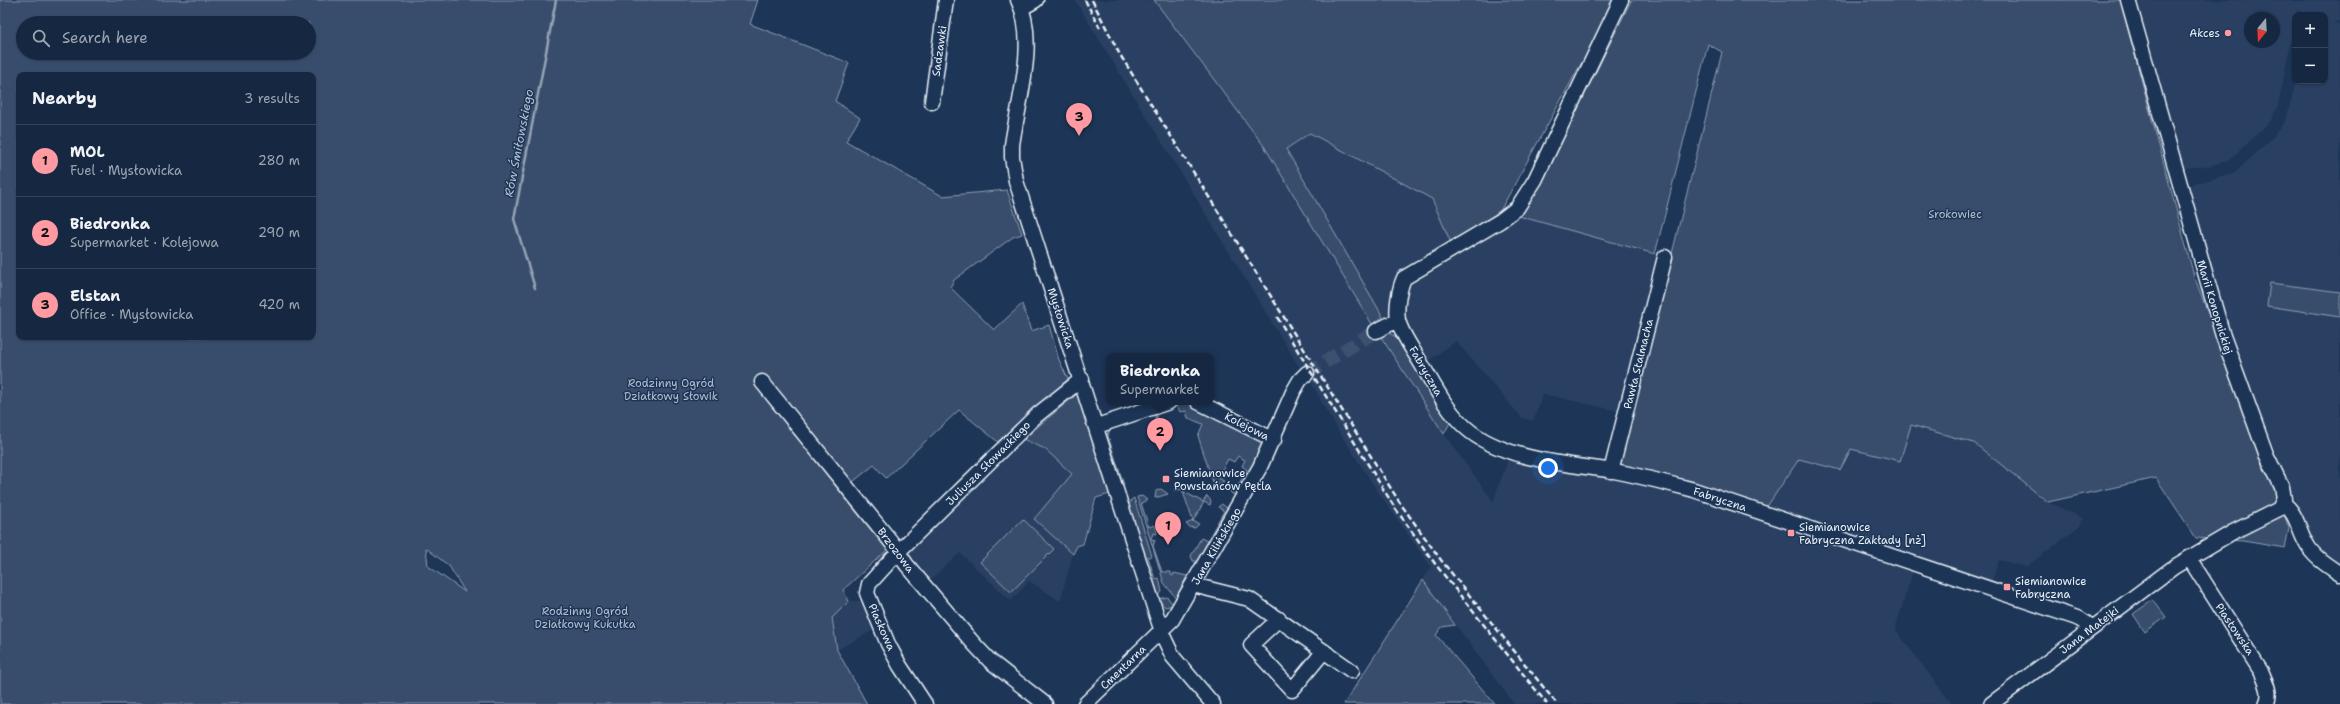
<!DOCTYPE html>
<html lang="en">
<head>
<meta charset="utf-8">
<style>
	:root { --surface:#162841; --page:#23344c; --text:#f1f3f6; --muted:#9ea6b1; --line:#35445a; --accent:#ff9aa2 }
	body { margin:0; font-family:"Shantell Sans",sans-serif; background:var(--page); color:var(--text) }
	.controls { position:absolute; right:12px; top:12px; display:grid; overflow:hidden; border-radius:8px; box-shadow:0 1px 3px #0004 }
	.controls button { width:36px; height:36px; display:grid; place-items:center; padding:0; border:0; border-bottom:1px solid var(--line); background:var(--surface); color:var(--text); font:20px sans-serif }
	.compass { position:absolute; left:2244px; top:12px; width:36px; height:36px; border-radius:50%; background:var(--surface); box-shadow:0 1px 3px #0004; rotate:198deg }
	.you { position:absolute; left:1548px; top:468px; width:14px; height:14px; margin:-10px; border:3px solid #fff; border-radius:50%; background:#1a73e8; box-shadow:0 0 0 6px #1a73e833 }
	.badge { display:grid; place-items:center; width:26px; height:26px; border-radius:50%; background:var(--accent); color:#111; font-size:13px; font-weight:700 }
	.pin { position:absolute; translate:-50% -33px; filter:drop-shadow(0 1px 2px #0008) }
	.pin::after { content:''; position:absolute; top:21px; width:14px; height:12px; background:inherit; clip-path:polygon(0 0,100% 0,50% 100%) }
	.popup { position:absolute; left:1106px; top:353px; width:108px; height:52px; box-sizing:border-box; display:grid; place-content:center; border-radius:8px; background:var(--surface); filter:drop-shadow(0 1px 3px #0005); font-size:13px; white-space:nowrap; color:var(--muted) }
	.popup b { font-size:15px; color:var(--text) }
	.popup::after { content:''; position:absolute; left:50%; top:100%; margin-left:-8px; border:8px solid transparent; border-top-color:var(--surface) }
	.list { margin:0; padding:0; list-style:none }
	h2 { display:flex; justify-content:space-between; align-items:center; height:52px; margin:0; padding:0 16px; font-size:17px }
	h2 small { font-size:13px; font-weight:400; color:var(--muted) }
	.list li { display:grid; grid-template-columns:26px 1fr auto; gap:12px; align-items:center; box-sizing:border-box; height:72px; padding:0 16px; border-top:1px solid var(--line) }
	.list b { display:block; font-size:15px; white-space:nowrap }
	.list p { margin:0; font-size:13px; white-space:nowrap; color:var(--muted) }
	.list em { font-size:13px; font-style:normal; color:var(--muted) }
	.icon { flex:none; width:22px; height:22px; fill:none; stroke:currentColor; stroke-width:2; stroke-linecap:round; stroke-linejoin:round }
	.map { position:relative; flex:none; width:2340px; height:704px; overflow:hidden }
	.search { position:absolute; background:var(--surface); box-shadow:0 1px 3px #0004; left:16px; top:16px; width:300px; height:44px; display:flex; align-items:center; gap:10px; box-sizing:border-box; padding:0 14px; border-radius:22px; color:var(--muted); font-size:15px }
	.panel { position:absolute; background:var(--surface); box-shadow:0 1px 3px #0004; left:16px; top:72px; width:300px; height:268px; border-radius:8px }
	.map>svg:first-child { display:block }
	.built { fill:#2a4162; fill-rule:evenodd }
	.green { fill:#374d6c; stroke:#909fb2; fill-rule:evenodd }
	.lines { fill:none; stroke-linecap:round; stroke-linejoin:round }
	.stream { stroke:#95a4b5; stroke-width:2.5 }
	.minor-tunnel { stroke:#3b516f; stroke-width:14; stroke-dasharray:14 7; stroke-linecap:butt }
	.minor-casing { stroke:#e8f1f8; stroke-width:17 }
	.minor { stroke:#1d3557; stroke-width:14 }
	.rail { stroke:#e8f1f8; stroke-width:2.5; stroke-dasharray:6 3; stroke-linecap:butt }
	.poi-dot { fill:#ff9aa2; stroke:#1d3557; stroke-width:1.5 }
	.labels { text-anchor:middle; stroke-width:3; stroke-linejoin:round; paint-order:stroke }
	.poi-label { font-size:11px; fill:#e8f1f8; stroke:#1d3557; text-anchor:start }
	.street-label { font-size:11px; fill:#e8f1f8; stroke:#1d3557 }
	.park-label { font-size:11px; fill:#b3c0ce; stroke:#1d3557 }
	.water-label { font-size:12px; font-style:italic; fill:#b7c4d1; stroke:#1d3557 }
</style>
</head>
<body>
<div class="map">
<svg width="2340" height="704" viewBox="0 0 2340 704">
	<rect width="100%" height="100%" fill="#1d3557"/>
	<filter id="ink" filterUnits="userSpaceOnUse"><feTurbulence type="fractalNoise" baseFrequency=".025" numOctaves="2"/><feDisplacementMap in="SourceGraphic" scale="8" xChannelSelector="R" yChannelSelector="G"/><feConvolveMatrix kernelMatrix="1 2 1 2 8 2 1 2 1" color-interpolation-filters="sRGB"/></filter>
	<g filter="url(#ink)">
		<path class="built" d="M1075,0h79l110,146 108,178 72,110 49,67 20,-55 167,44 233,81 -18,58 57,75h-438l-91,-124 8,-13 -55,-78 -48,-75 -17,-32 -15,-20z
			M2136,0h204v21l-8,1 8,2v554l-28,-36 -59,-146 -29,-83 -37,-127 49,-14 37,-35 13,-17 10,-39h29v-66h-17l-11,-5 -19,96 -7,14 -29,29 -16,12 -17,5 -26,2zM2250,18h24v24h-24z
			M1310,133l122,66 19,44 49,-32 165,46 -43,155 -79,-18 -10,27 -11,-3 -66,-77 -39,28 -42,-64 -89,-156z
			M1911,424l63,19 74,59 35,16 -4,9 -53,40 -27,-7 -8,24 -225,-76 33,-49 41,11 11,-22z
			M1023,439l22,10 27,26 -38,43 39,36 -13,47 -31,-20 -18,20 -51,-48 -30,27 -22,-28z
			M849,601h18l10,27 -40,22 -5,-32z"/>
		<path class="green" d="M0,0h758l-8,24 99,39 -14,38 25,17 -14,23 96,55 65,-6 15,44 -9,3 -59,43 -4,7 44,43 28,-26 9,27 18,-6 10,35 9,19 -70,63 -39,-32 -73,68 -12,-13 -25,20 -68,-92 -13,9 119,148 -44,40 6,11 -17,17 5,32 30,54h-867zM23,23h286v30h-286zM19,75h294v262h-294zM426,548l23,18 16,26 -37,-26z
			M1154,0h467l-43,69 -78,142 -49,32 -19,-44 -122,-66 -24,16 97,168 -11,7 -108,-178z
			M1629,0h491l74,276 95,252 -4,20 -42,-7 -47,-3 -40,-60 -108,24 -74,-59 -63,-18 -11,36 -49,-12 -11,21 -41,-11 -33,49 -103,-33 -44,-8 103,-415 -14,-8 -53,210 -140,-39 22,-24 94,-190z
			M2270,283l70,9v25l-73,-11z
			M1389,333l7,4 55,84 -7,13 -63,-97z
			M1077,394l36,99 -17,5 -13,46 -6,2 -4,8 -39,-35 38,-45 -27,-25 -22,-10z
			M1187,402l77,41 -27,52 -5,-1 -3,-4 1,-5 6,4 11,-19 -5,-4 3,-6 -7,-4 -4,6 -6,-3 -10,19 6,3 -5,4h-5l-16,-49 5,-12 -15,-6 -2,-7 -6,1 -3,-6 -21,7 2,7 -3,-1 1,-8z
			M1110,428l-2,8 16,49 -4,-4 -14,-44z
			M1183,483l4,2 -3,7 19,10 4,-6 4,5 -1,4 -6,-3 -11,19 6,3 -4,4 -6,-1 -3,-3 7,-3 -11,-32 -7,2 2,-5z
			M1161,489l7,5 -13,4 1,-7z
			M1142,496l5,4 -6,3 8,24 6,-2 2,9 -4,-1 -2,6 4,1 -2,6 9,26h9v3l2,1 1,-3 13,3 -11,22 -12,-15 -27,-86z
			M1134,498l18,58 -4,1 7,22 4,-1 3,14 -4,3 -30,-89 3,-6z
			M1222,504l6,5 -28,49 -3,3h-4l-2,-5 10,-18 6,3 17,-30 -6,-4z
			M1023,519l31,30 -43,43 -31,-30z
			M1423,580l32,45 -13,2 -6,8 59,69h-151z
			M1167,597l7,8 -9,2 -7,-8z
			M2153,600l13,17 -21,15 -12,-18z"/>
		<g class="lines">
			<path class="stream" d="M535,288l-21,-69 42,-219"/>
			<path class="minor-tunnel" d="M1307,373l69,-42"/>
			<g class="minor-casing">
				<path id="minor" d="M1018,0c20,41 0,102 -6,145v12l4,24 148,457 9,19 40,47
					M1621,0l-86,180 -18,28 -17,13 -96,57c-5,11 -8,30 -6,42 3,13 14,28 21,40 14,23 26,49 46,67 36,33 104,37 149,44 27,5 53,12 80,19l386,129 12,8
					M1022,8l14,-8
					M932,102l14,-102
					M1376,331l22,-11
					M762,382l131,162 13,20 68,80 16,17 55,43
					M1198,402l76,38
					M1097,426l72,-24
					M1611,471l54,-214
					M2283,503c14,10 15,26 23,40 7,14 21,22 34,31
					M2189,558l73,115c4,10 10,21 4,31
					M1193,585l56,14 103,72
					M1279,619l-28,26 41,45 32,-39
					M925,704l-25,-38 -12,-22 -21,-51 2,-9 29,-32 139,-137 45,-36
					M1085,704l87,-84 88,-153 33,-75 7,-12 7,-7
					M1991,704l183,-137 59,-35 46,-23 5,-10 -2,-12 -16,-33 -43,-118 -95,-336"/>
			</g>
			<use href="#minor" class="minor"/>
			<path class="rail" d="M1085,0l15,28
				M1092,0l27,53 281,450 41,57 116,144
				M1277,317l118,191 41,57 111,139"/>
		</g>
	</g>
	<g class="poi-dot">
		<circle cx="2228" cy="33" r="4"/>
		<rect x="1162" y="475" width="8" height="8" rx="2"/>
		<rect x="1787" y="529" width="8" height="8" rx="2"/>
		<rect x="2003" y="583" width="8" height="8" rx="2"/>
	</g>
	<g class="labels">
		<g class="poi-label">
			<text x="2220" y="37" text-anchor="end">Akces</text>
			<text x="1174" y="477">Siemianowice<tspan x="1174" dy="13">Powstańców Pętla</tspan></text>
			<text x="1799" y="531">Siemianowice<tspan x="1799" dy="13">Fabryczna Zakłady [nż]</tspan></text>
			<text x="2015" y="585">Siemianowice<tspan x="2015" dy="13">Fabryczna</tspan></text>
		</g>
		<g class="street-label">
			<text transform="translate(939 51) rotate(-82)" y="4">Sadzawki</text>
			<text transform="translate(2215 307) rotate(73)" y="4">Marii Konopnickiej</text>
			<text transform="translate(1061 318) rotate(72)" y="4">Mysłowicka</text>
			<text transform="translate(1638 364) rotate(-76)" y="4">Pawła Stalmacha</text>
			<text transform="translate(1426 371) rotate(60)" y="4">Fabryczna</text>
			<text transform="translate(1247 426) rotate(27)" y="4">Kolejowa</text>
			<text transform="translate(988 463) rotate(-45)" y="4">Juliusza Słowackiego</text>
			<text transform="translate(1720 499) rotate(18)" y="4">Fabryczna</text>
			<text transform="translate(1216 546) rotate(-60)" y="4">Jana Kilińskiego</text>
			<text transform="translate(896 550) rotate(53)" y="4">Brzozowa</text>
			<text transform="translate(882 627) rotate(66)" y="4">Piaskowa</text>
			<text transform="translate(2235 629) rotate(56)" y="4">Piastowska</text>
			<text transform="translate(2089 630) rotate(-37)" y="4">Jana Matejki</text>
			<text transform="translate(1123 667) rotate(-44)" y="4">Cmentarna</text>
		</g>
		<g class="park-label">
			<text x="1955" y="218">Srokowiec</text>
			<text x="671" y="387">Rodzinny Ogród<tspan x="671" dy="13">Działkowy Słowik</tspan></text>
			<text x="585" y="615">Rodzinny Ogród<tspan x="585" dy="13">Działkowy Kukułka</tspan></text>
		</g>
		<g class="water-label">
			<text transform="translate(519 143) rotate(-79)" y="4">Rów Śmiłowskiego</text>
		</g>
	</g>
</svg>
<div class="controls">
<button>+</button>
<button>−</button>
</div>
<svg class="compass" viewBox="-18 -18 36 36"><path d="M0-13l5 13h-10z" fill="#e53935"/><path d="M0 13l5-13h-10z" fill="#9ea6b1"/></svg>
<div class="you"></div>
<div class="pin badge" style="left:1168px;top:545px">1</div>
<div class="pin badge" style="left:1160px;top:451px">2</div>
<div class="popup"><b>Biedronka</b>Supermarket</div>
<div class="pin badge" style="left:1079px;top:136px">3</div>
<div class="search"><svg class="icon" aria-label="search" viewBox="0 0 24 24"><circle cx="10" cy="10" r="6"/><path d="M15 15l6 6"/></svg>Search here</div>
<section class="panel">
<h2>Nearby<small>3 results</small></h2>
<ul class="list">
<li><span class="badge">1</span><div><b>MOL</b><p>Fuel · Mysłowicka</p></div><em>280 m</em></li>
<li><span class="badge">2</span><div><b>Biedronka</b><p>Supermarket · Kolejowa</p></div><em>290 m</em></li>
<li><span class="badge">3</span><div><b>Elstan</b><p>Office · Mysłowicka</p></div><em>420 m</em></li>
</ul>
</section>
</div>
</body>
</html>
